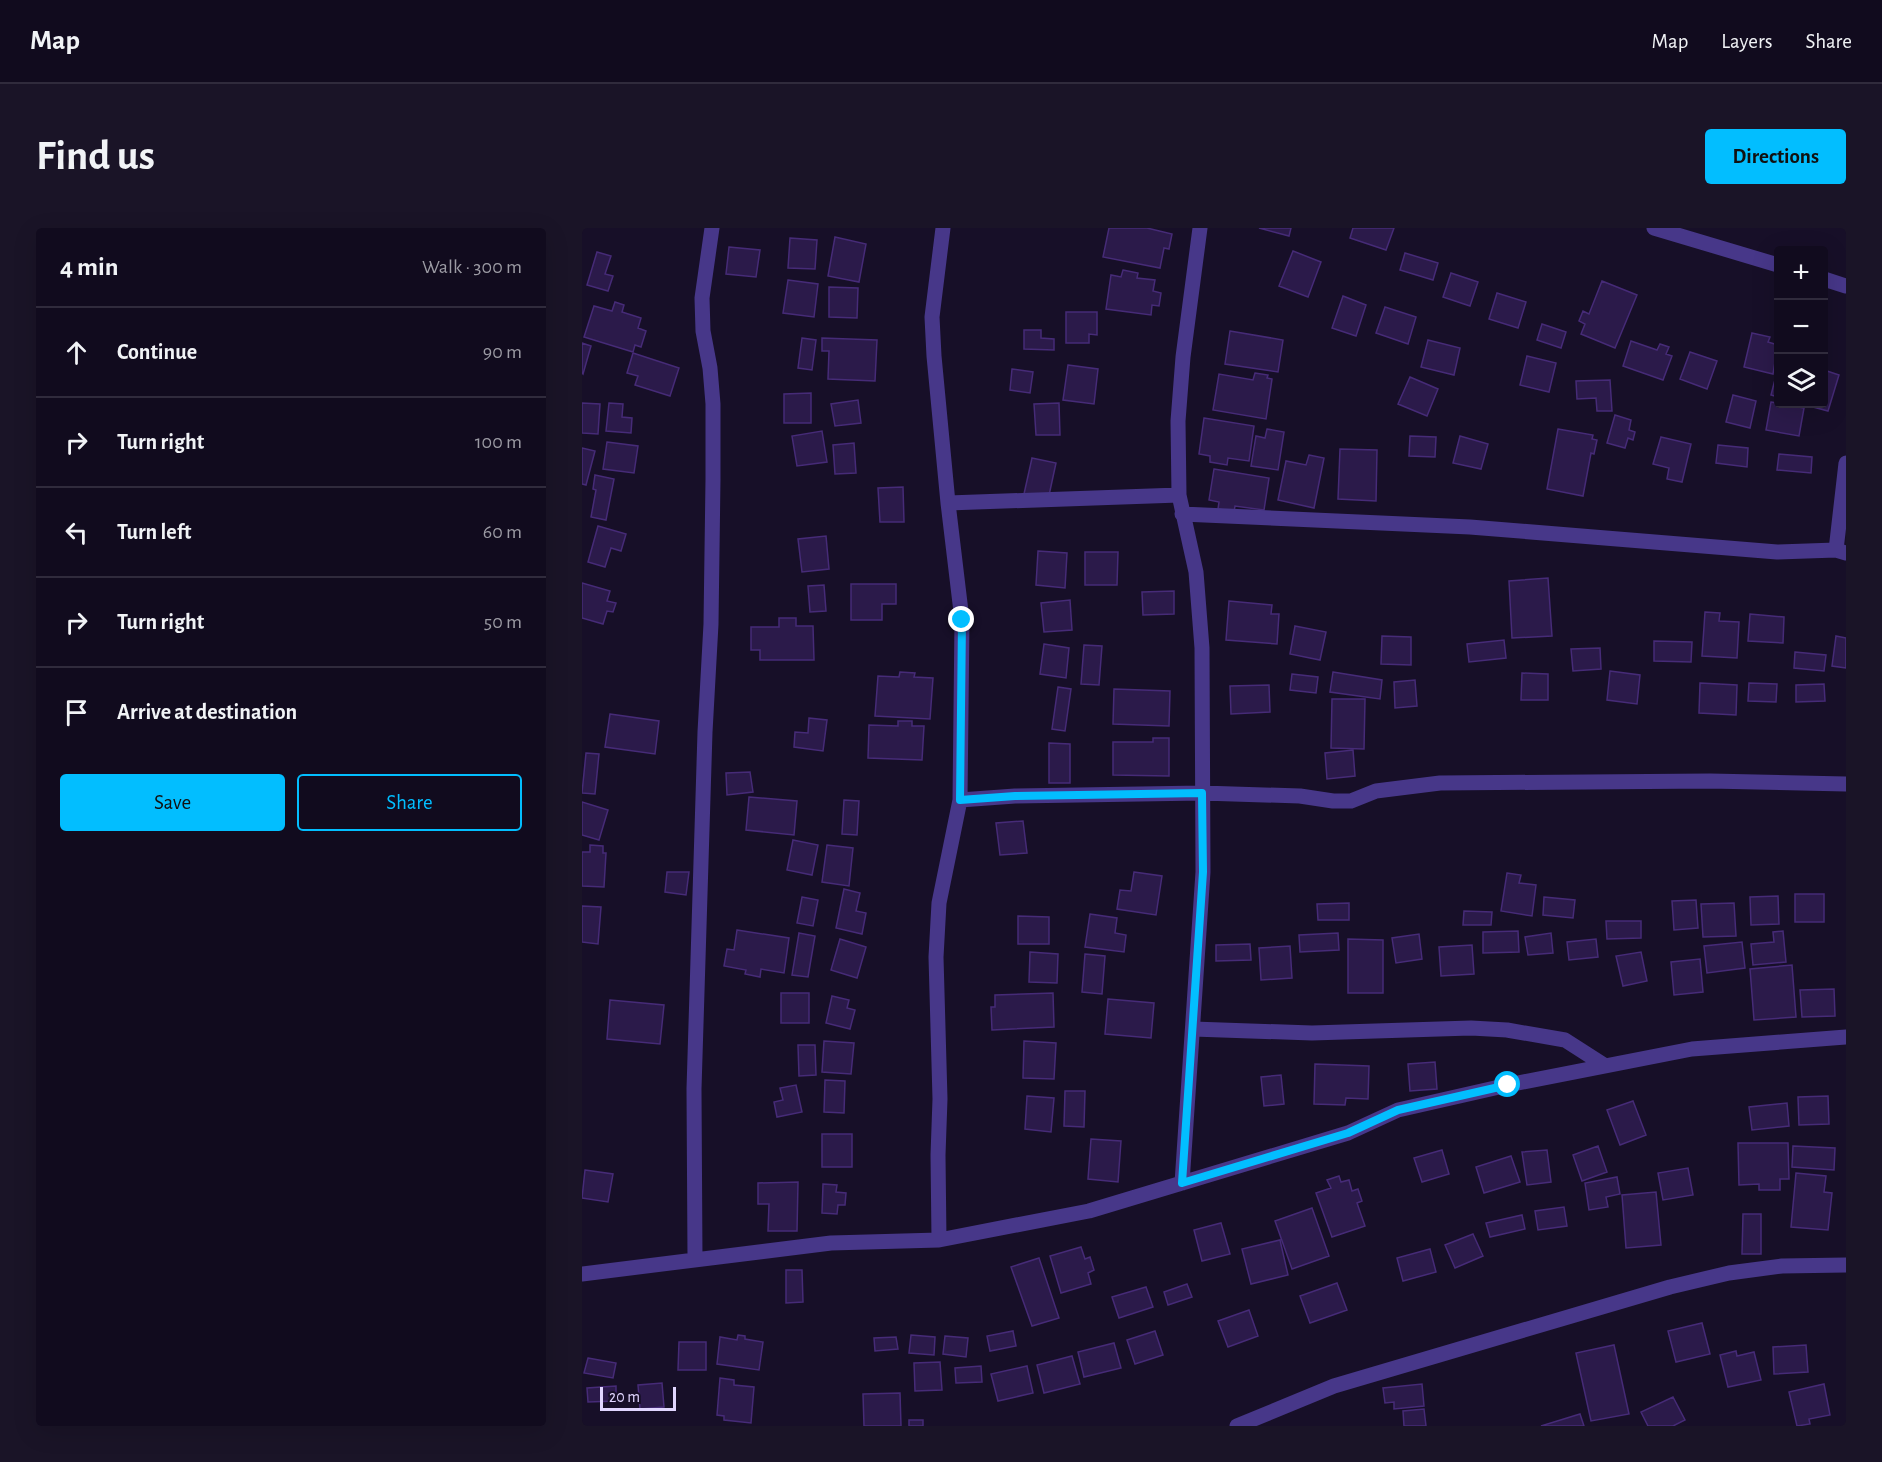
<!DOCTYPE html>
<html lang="en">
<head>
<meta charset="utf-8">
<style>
	:root { --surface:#110b1e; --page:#1a1427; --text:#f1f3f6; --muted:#9c9ba4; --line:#302b3c; --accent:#02beff }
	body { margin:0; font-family:"Alegreya Sans",sans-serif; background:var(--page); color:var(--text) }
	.controls { position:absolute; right:18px; top:18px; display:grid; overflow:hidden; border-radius:6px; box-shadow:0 6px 24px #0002 }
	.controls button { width:54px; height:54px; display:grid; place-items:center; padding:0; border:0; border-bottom:2px solid var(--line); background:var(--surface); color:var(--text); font:30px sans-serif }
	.scale { position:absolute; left:18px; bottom:15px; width:76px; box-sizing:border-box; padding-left:6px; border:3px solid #e1d6ff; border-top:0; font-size:16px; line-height:21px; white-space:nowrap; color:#e1d6ff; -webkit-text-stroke:4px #170f28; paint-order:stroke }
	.stop { position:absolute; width:18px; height:18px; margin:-14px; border:4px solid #02beff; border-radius:50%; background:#fff }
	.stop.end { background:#02beff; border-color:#fff; box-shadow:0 2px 6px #0008 }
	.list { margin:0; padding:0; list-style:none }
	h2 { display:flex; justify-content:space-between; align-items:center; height:78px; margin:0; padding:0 24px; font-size:26px }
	h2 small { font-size:20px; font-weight:400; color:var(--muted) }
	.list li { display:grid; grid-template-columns:39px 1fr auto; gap:18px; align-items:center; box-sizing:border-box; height:90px; padding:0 24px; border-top:2px solid var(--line) }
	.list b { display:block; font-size:22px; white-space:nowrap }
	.list em { font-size:20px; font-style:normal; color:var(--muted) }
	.actions { display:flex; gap:12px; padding:18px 24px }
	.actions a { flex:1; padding:14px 0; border:2px solid var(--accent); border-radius:6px; text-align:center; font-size:21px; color:var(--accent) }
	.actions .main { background:var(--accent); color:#111 }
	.icon { flex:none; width:33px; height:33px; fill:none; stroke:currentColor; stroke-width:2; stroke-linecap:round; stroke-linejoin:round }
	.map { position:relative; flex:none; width:1264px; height:1198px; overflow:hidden; border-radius:6px }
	header { display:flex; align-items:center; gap:36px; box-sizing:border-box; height:84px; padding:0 30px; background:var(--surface); border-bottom:2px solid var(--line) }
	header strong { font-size:28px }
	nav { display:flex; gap:33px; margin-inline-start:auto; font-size:21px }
	.intro { display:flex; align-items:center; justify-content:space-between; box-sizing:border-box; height:144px; padding:0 36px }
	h1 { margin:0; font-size:42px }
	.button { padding:15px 27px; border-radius:6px; background:var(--accent); color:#111; font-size:21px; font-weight:700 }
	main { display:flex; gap:36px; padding:0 36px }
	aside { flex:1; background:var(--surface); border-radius:6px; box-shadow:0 6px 24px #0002 }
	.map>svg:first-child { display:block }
	.building { fill:#2b1a4a; stroke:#462b77; stroke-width:1.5 }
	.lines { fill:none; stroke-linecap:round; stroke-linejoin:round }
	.minor { stroke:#473789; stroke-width:15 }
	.route { stroke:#02beff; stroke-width:8 }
</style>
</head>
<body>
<header>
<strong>Map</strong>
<nav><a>Map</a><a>Layers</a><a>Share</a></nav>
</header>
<div class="intro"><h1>Find us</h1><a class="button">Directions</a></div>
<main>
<aside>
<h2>4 min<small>Walk · 300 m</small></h2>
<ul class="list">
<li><svg class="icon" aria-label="ahead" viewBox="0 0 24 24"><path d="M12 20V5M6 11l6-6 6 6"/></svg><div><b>Continue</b></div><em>90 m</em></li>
<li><svg class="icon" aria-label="right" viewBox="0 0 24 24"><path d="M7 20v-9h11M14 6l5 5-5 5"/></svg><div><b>Turn right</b></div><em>100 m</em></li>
<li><svg class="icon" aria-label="left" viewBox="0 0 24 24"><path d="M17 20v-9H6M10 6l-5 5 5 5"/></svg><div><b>Turn left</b></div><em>60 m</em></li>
<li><svg class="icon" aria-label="right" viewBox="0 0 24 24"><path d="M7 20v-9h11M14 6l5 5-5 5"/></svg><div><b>Turn right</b></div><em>50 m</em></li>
<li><svg class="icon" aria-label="arrive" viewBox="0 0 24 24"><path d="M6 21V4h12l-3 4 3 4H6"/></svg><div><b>Arrive at destination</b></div></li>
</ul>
<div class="actions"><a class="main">Save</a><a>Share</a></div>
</aside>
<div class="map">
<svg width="1264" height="1198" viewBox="0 0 1264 1198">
	<rect width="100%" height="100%" fill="#170f28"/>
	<path class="building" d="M527,0h38l25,6 -3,15 -5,-1 -4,20 -57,-11z
		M677,0h32l-2,8z
		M771,0h41l-8,22 -36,-12z
		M253,9l31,7 -7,38 -31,-6z
		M208,10l27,2 -2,29 -27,-1z
		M147,19l31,3 -4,27 -30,-3z
		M711,23l28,11 -13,35 -29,-11z
		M15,24l14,4 -6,18 8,2 -5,15 -21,-6z
		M823,25l33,10 -5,17 -33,-10z
		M541,42l15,3 -1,5 18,2 -2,11 8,2 -2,13 -7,-1 -1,10 -45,-6 5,-34 10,2z
		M869,45l27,9 -8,24 -27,-9z
		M206,52l30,4 -4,33 -31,-4z
		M1020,53l35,14 -22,53 -34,-14 4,-10 -6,-3 4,-10 6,3z
		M247,59l29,1 -1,30 -28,-1z
		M915,65l29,9 -8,26 -29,-9z
		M761,68l23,9 -10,31 -24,-8z
		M33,74l9,3 -2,7 19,6 -3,10 8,3 -5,16 -6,-2 -2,7 -49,-15 10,-31 18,5z
		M803,79l31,10 -8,27 -32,-11z
		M484,84h31v23l-8,-1v9h-23z
		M960,96l24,8 -5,16 -24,-8z
		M442,102h17v8l13,1v11l-30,-1z
		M648,103l53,9 -5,32 -53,-8z
		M1170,105l18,4 -2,5 10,3 -5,29 -29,-7z
		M220,110l14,2 -4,30 -14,-2z
		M240,110l55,2 -2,41 -47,-2 1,-28h-7z
		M846,112l32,8 -6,27 -33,-8z
		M1049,113l26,9 3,-6 9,3 -3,7 6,2 -9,24 -40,-14z
		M0,115l9,3 -8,28 -1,-1z
		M1108,124l27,9 -10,28 -27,-10z
		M51,125l46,15 -9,28 -35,-11 3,-9 -11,-3z
		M945,128l29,7 -7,29 -29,-7z
		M486,137l30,4 -4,35 -31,-4z
		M1196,140v29l-7,-2z
		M430,141l21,3 -3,21 -20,-3z
		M1242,142l15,5 -11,36 -26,-7h22z
		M673,145l13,2 -1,3 5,1 -6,40 -53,-9 6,-36 34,6z
		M828,149l28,12 -11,27 -29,-12z
		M1028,152l2,31h-15l-1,-13 -19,1 -1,-18z
		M229,165v30h-27v-29z
		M1151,167l23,6 -6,27 -24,-6z
		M276,172l3,23 -26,3 -4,-22z
		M1189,174l33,6 -5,28 -33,-6z
		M0,175l18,1 -2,30 -16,-1z
		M27,175l14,1 -1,13 10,1 -1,15 -25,-2z
		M477,175l1,32h-24l-2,-31z
		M1033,187l16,5 -2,10 6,2 -2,8 -5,-2 -3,10 -18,-5z
		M622,190l50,8 -5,35 -21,-3 -1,7 -17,-3v-6l-11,-2z
		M685,201l17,3 -6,38 -27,-4 5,-30 9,2z
		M976,201l35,6 -1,4 5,1 -3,14 -3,-1 -8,43 -36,-7z
		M240,203l5,31 -30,4 -5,-30z
		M828,208l26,1 -1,20 -26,-1z
		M878,208l28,8 -7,25 -28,-6z
		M1079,209l30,7 -9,38 -15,-3 2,-11 -16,-4z
		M25,214l31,4 -4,27 -31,-4z
		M272,215l2,30 -21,1 -2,-29z
		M1136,217l30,3 -1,19 -31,-4z
		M0,220l13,3 -9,34 -4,-1z
		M758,221l37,1 -1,51 -38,-2z
		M1197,226l33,3 -1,16 -34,-3z
		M727,227l15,3 -10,50 -36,-8 8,-39 20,4z
		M450,230l24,5 -8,37 -24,-6z
		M632,241l55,9 -5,32 -29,-4 -1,6 -16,-3 1,-7 -10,-2z
		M13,247l19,4 -8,41 -15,-3 5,-27 -3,-1z
		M321,259l1,35h-24l-2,-34z
		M16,298l28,8 -5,17 -10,-3 -6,19 -17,-5z
		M244,308l3,33 -27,3 -4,-33z
		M456,323l29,2 -2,35 -29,-3z
		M503,324h33l-1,33h-32z
		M966,350l4,58 -40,2 -3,-57z
		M0,355l28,8 -3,10 9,2 -3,9 -6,-1 -4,13 -21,-6z
		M269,356h45v20h-14v16h-31z
		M242,357l2,26 -16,1 -2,-26z
		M592,363v23l-31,1 -1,-23z
		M488,372l2,30 -28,2 -3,-29z
		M647,373l43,4 -1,9h8l-2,30 -51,-4z
		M1123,384l15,1 -1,8 20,1 -2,36 -35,-2z
		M1168,386l34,3 -1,26 -35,-2z
		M197,390h17v8h17l1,34h-54v-10h-9v-23h28z
		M713,398l31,6 -6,28 -30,-6z
		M800,408l29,1v28l-30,-1z
		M1254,408l10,2v30l-14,-2z
		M922,412l2,18 -37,4 -2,-18z
		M1072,413l38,1 -1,20 -37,-1z
		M462,416l25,4 -3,30 -26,-4z
		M502,417l18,1 -3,39 -18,-1z
		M1018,420l1,21 -28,2 -2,-22z
		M1213,424l31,3 -2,16 -30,-3z
		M1028,443l30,4 -3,29 -30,-4z
		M318,444l15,1 -1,4 19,1 -3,41 -55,-3 3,-40 21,1z
		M751,444l49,8 -2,19 -50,-7z
		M940,445l26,1v26h-27z
		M710,446l26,3 -2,16 -26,-3z
		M833,452l2,26 -22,2 -1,-26z
		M1118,455l37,2 -1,30 -37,-2z
		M1167,455l28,1 -1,18 -28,-1z
		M1242,456l1,17 -29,1v-17z
		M687,457l1,27 -39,2 -1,-28z
		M476,459l13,2 -6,42 -13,-2z
		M532,461l56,2 -1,35 -56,-2z
		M750,471h33l-1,50 -33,-1z
		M28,486l49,7 -4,33 -50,-7z
		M227,490l18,2 -4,31 -29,-4 1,-15 13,1z
		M316,493h14v5h12l-2,34 -54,-2 1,-33 29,1z
		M571,510h16v38l-56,-1v-33h40z
		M467,515l21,1v39h-21z
		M771,522l2,26 -28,3 -2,-26z
		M4,525l13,1 -4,40 -13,-1z
		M168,544l3,20 -26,3 -1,-22z
		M167,569l48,4 -3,34 -48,-5z
		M262,572l15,1 -2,34 -15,-1z
		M0,574l26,8 -9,30 -17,-5z
		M441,593l4,32 -27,2 -4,-32z
		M211,612l25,5 -6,30 -25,-5z
		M8,617l13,1v7h3l-2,34 -22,-1v-34h8z
		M245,617l26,3 -4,38 -27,-4z
		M85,644h22l-3,23 -21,-3z
		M552,644l28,4 -6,39 -39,-6 3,-19 11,1z
		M925,645l14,2 -2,8 17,2 -4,31 -31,-5z
		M262,661l16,4 -4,18 10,2 -4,21 -26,-6z
		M1213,666h29v28h-29z
		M1196,668l1,28 -28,1 -1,-28z
		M220,669l16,3 -5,26 -16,-3z
		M962,669l31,3 -2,18 -30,-3z
		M1114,672l2,28 -24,2 -2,-29z
		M767,675v17h-31l-1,-16z
		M1152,675l2,33 -33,1 -2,-33z
		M0,678l19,1 -3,37 -16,-2z
		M882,683l28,1 -1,13h-28z
		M508,686l27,4 -2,15 11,2 -2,17 -39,-5z
		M436,688l31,1v27h-31z
		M1024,693h35v17l-34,1z
		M155,702l52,8 -5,35 -23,-4 -1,8 -15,-3 1,-4 -22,-4 3,-17 7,1z
		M936,703l1,21 -36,1v-21z
		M1201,703l3,31 -33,3 -2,-21 23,-2 -1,-10z
		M217,705l16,3 -7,41 -16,-2z
		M756,705l1,17 -39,2 -1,-17z
		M969,705l2,20 -25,2 -3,-18z
		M837,706l3,25 -26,4 -4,-25z
		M258,711l26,8 -9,31 -26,-8z
		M766,711l35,1v53h-35z
		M1014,711l2,18 -29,3 -2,-18z
		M1160,714l3,26 -38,5 -3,-27z
		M668,716l1,16 -35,1v-16z
		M890,717l2,29 -33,2 -2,-29z
		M708,718l2,32 -31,2 -2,-32z
		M448,724l28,2 -1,29 -28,-1z
		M1059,724l6,29 -24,5 -7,-30z
		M503,726l20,2 -3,38 -20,-2z
		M1118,731l3,33 -29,3 -3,-33z
		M1210,737l4,52 -42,3 -4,-51z
		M1252,761l1,27 -33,1 -2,-27z
		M199,765h28v30h-28z
		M471,765l1,34 -62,3 -1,-23h4v-12z
		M250,768l17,4 -2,8 8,2 -5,19 -24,-6z
		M526,771l46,4 -3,35 -46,-4z
		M28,772l54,5 -4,39 -53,-5z
		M242,813l30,2 -3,31 -29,-2z
		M442,813l32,2 -2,36 -31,-1z
		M216,817h17l1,30 -17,1z
		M853,834l2,27 -27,2 -2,-27z
		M733,836l54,2 -1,33 -22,-1 -1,7 -31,-1z
		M699,847l3,29 -20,2 -3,-29z
		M243,852l20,1 -1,32 -20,-1z
		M214,857l6,27 -25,5 -3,-15 9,-2 -3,-12z
		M483,863h20l-1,36 -20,-1z
		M445,868l27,2 -3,34 -26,-3z
		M1246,868l1,28 -30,1 -1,-28z
		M1051,873l13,34 -26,10 -13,-35z
		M1205,875l2,23 -37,4 -3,-23z
		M240,906h30v33h-30z
		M509,911l30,2 -3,41 -30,-3z
		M1156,915h50l1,36h-9v11h-21v-6l-20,1z
		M1016,918l9,26 -25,9 -9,-26z
		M1211,918l42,2 -1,22 -42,-3z
		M860,922l7,24 -27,8 -8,-24z
		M965,922l4,32 -24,3 -5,-33z
		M929,928l9,26 -36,11 -8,-26z
		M1106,940l5,27 -30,5 -5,-27z
		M3,942l28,4 -5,28 -26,-4z
		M1214,945l30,3 -2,16 8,1 -4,37 -37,-3z
		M757,948l2,6 8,-2 3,11 6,-2 4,12 -5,2 8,23 -33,11 -16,-44 15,-5 -4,-8z
		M1035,949l3,17 -14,3 2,10 -19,3 -4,-27z
		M216,954l-1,49h-29l1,-27h-11v-21z
		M241,956l14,1 -1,7 10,1 -1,12h-7l-1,9 -15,-1z
		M1074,964l5,53 -35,3 -4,-53z
		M982,979l3,19 -29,4 -3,-19z
		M730,980l17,48 -37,13 -17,-48z
		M1161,986h18v40h-19z
		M940,987l3,14 -35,8 -4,-14z
		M639,995l9,31 -28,7 -8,-31z
		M891,1006l10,22 -28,12 -10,-23z
		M698,1012l8,35 -37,9 -9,-35z
		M499,1019l4,12 5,-2 4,13 -6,3 3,11 -30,9 -11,-37z
		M848,1021l6,23 -33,9 -6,-23z
		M457,1030l20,60 -27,8 -21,-59z
		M204,1042h16l1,32 -17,1z
		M755,1055l10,27 -37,13 -10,-27z
		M605,1056l5,13 -24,8 -4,-13z
		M564,1059l7,20 -34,11 -7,-21z
		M667,1082l9,26 -30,11 -10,-26z
		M1120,1095l8,31 -34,8 -8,-31z
		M431,1103l3,15 -26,5 -3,-15z
		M573,1103l8,24 -28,9 -8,-24z
		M156,1107l7,1v3l18,3 -4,28 -42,-6 3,-27 17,3z
		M329,1107l24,2 -1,18 -25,-2z
		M363,1108l23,2 -2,19 -23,-3z
		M314,1109l2,12 -23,2 -1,-13z
		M97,1114h27v28h-28z
		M532,1115l7,25 -37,9 -6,-25z
		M1032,1117l15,69 -38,7 -15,-68z
		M1224,1117l2,27 -34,2 -1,-27z
		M1154,1123l1,5 17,-4 7,28 -33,7 -8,-32z
		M490,1128l8,28 -36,9 -7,-28z
		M6,1130l28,5 -3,15 -29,-5z
		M358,1134l2,28 -27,1 -1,-28z
		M399,1138l1,16 -26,1 -1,-15z
		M445,1138l6,27 -35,8 -7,-27z
		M138,1150l14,2v5l20,2 -3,36 -27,-3v-4l-7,-1z
		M80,1155l2,24 -24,2 -2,-24z
		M840,1156l2,22 -30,3v-7l-9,1 -2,-15z
		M1242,1156l6,31 -21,4 1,5 -13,2 -8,-34z
		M34,1158v15l-28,1 -1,-14z
		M318,1165l1,33h-37l-1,-32z
		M1091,1169l12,23 -12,6h-25l-7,-14z
		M842,1181l2,17h-22l-1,-15z
		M998,1186l4,12h-43z
		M327,1192h14v6h-14z"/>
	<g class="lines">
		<path class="minor" d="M1072,0l124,37
			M1242,51l22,7
			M366,275l231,-8
			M600,286l288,13 307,25 59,-2 10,3
			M1254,322l10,-87
			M378,572l55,-4 187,-3 98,3 33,5h18l25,-10 64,-8 270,-2 136,3
			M611,801l119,4 159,-5 36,2 58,10 39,25
			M600,955l21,-311 -1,-224 -6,-76 -17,-77 -1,-74 5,-64 17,-129
			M357,1012l-1,-85 2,-56 -4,-142 3,-54 21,-103 2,-180 -14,-117 -14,-147 -2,-39 11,-89
			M113,1031l-1,-170 11,-357 6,-108 2,-145v-75l-3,-36 -7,-37 -1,-33 10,-70
			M0,1046l249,-31 108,-3 150,-29 259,-78 50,-23 110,-25 184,-36 154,-12
			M655,1198l97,-40 336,-99 59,-14 53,-7 64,-1"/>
	</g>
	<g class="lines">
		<path class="route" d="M380,392l-2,180 55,-4 187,-3 1,79 -21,311 166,-50 50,-23 110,-25"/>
	</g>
</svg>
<div class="controls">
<button>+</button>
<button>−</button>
<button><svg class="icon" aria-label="layers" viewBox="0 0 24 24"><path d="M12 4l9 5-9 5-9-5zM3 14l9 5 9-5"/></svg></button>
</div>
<div class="scale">20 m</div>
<div class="stop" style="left:926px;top:857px"></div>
<div class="stop end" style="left:380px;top:392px"></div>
</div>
</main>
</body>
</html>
